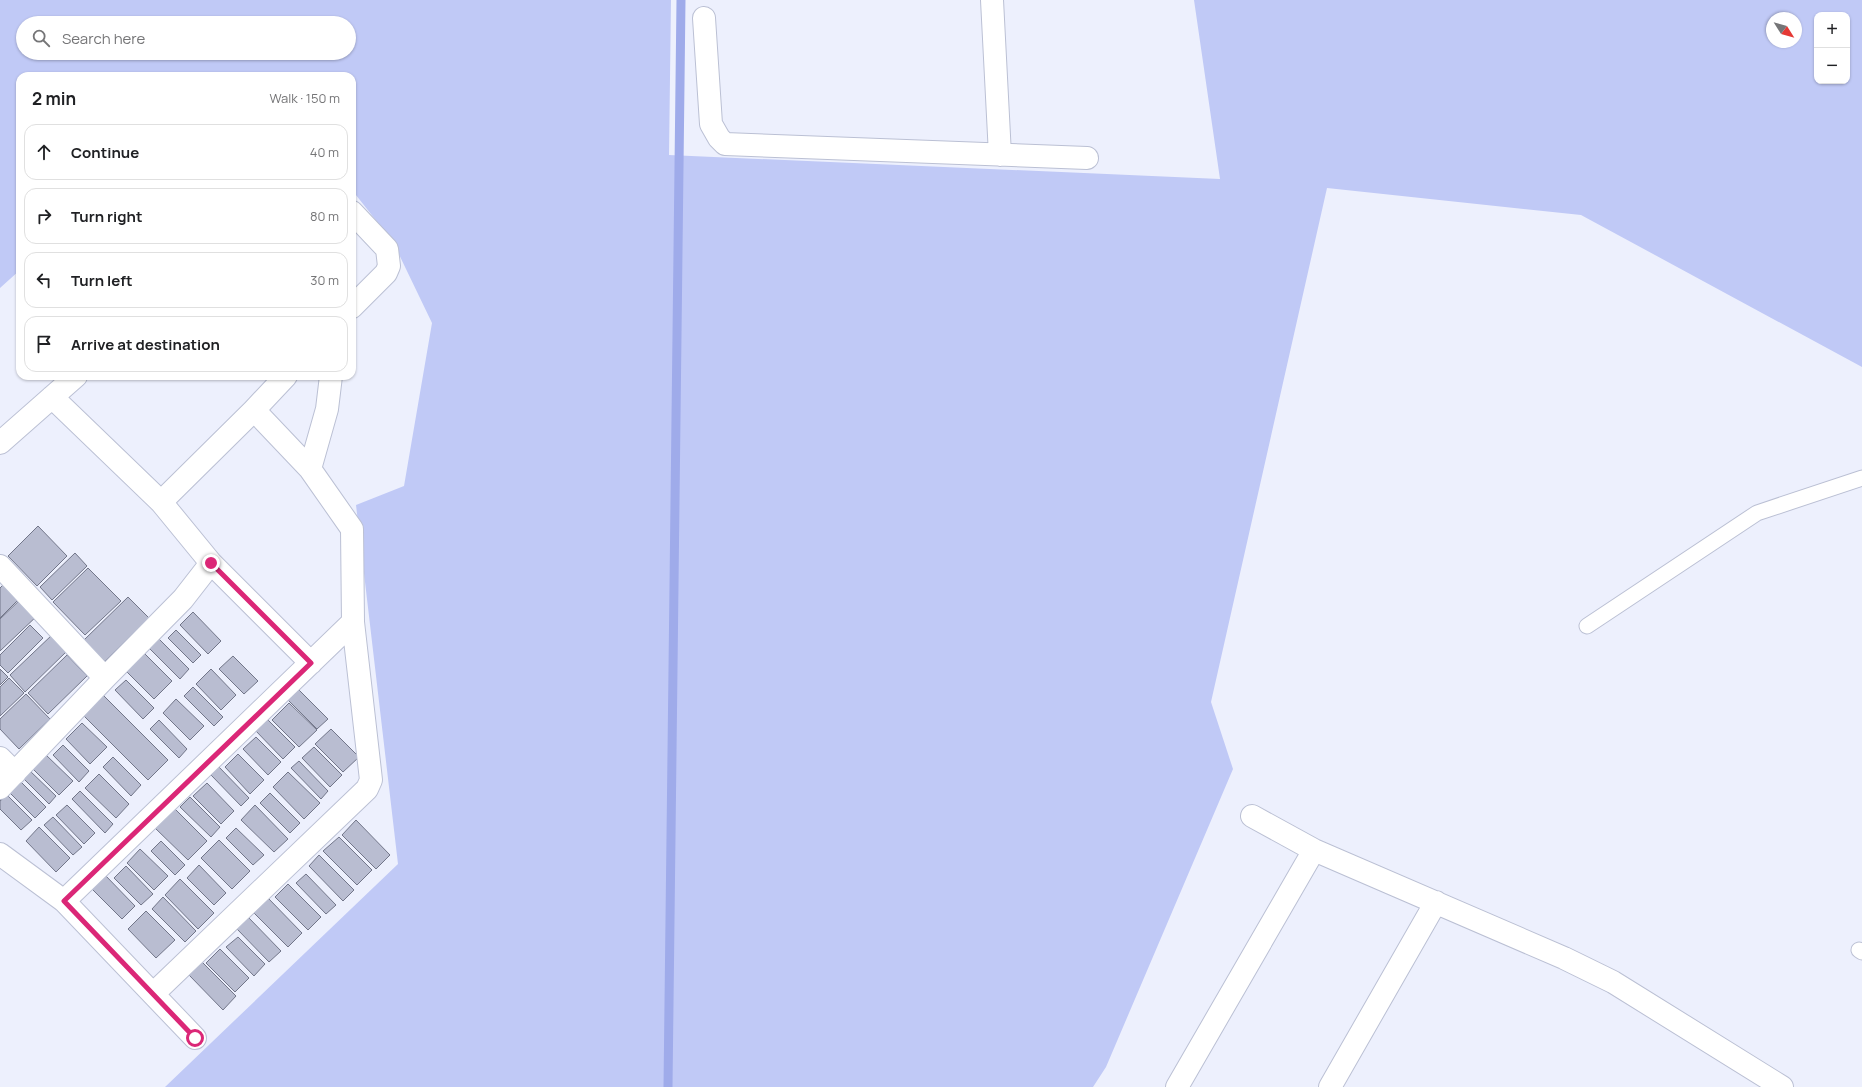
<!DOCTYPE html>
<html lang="en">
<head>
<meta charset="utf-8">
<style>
	:root { --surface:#fff; --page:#f2f2f2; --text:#202124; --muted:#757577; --line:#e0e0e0 }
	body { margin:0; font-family:Manrope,sans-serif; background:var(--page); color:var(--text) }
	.controls { position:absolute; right:12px; top:12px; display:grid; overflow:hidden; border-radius:8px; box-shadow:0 1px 3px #0004 }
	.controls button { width:36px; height:36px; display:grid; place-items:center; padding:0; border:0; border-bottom:1px solid var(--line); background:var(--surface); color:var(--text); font:20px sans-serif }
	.compass { position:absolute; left:1766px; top:12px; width:36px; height:36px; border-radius:50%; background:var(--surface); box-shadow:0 1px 3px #0004; rotate:127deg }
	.stop { position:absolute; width:12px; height:12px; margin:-9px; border:3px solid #db2777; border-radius:50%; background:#fff }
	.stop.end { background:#db2777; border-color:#fff; box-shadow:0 1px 4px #0008 }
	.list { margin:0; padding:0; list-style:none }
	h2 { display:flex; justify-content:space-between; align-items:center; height:52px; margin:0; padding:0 16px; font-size:17px }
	h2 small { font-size:13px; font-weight:400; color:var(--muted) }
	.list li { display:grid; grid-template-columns:26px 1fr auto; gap:12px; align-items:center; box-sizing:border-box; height:56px; margin:0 8px 8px; padding:0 8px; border:1px solid var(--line); border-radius:12px }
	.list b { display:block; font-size:15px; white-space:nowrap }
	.list em { font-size:13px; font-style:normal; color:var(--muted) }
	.icon { flex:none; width:22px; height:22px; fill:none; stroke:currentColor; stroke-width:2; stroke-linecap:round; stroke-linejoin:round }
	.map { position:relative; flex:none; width:1862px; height:1087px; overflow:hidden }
	.search { position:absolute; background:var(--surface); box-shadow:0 1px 3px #0004; left:16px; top:16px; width:340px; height:44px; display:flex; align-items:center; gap:10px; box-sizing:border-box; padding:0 14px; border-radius:22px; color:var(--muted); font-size:15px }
	.panel { position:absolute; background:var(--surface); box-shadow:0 1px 3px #0004; left:16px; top:72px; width:340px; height:308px; border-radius:12px }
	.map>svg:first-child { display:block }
	.green { fill:#c0c9f6; fill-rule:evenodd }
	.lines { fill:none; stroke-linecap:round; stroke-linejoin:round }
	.stream { stroke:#9fabea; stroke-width:9 }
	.building { fill:#b9bdd1; stroke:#727689 }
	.lane-casing { stroke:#bbc0d4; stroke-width:17 }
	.street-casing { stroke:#bbc0d4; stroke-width:24 }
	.lane { stroke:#fff; stroke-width:15 }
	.street { stroke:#fff; stroke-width:22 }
	.route { stroke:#db2777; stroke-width:5 }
</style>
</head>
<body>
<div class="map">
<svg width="1862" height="1087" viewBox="0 0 1862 1087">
	<rect width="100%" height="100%" fill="#edf0fd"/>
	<path class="green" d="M0,0h671l-2,155 551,24 -26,-179h668v367l-281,-152 -254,-27 -116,514 22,67 -127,298 -13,20h-928l233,-223 -42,-359 48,-19 28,-163 -39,-81 -41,-52v-114h-332v194l-20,18zM1817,15h30v66h-30zM1772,18h24v24h-24zM23,23h326v30h-326z"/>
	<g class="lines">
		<path class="stream" d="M668,1087l13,-1087"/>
	</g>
	<path class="building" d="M38,526l29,30 -30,30 -29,-30z
		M75,553l12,13 -35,34 -12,-13z
		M88,568l33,33 -36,34 -32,-33z
		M8,580l14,16 -22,22v-30z
		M23,597l16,17 -39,37v-32z
		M128,597l21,21 -44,43 -21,-21z
		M193,612l28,29 -13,13 -28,-29z
		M30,625l13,13 -35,35 -8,-8v-10z
		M176,630l25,25 -8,8 -25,-25z
		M53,634l15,16 -43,42 -15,-17z
		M159,639l30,30 -9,10 -31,-31z
		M142,651l30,30 -18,18 -30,-30z
		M67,655l20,21 -39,38 -20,-21z
		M233,656l25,25 -14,13 -25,-25z
		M0,669l8,8 -8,8z
		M211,669l25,26 -15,15 -25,-26z
		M9,678l15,15 -24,23v-29z
		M126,680l28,28 -11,11 -28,-29z
		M193,687l30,30 -9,9 -30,-30z
		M299,690l29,29 -11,10 -29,-29z
		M101,693l67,67 -20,20 -67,-67z
		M26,694l24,25 -31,30 -19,-20v-10z
		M176,699l28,27 -14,14 -27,-27z
		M289,703l28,27 -18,17 -27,-27z
		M266,718l29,29 -12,12 -29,-30z
		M159,720l28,29 -8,9 -29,-29z
		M82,723l25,24 -17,17 -24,-25z
		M331,729l28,28 -16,15 -28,-28z
		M256,737l25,25 -13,13 -25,-26z
		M63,745l26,26 -10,11 -26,-27z
		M314,747l28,28 -12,12 -28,-29z
		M238,754l26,26 -14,14 -25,-27z
		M46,755l27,26 -14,14 -27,-27z
		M113,757l28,28 -10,11 -28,-29z
		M299,761l29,30 -7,8 -30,-31z
		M218,766l31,32 -8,8 -30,-31z
		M29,770l27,26 -7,8 -27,-27z
		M288,772l32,31 -16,16 -31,-32z
		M99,774l30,30 -13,14 -31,-30z
		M21,782l25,25 -11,11 -25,-25z
		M207,783l27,28 -13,13 -28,-28z
		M80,791l33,33 -8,9 -33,-34z
		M270,793l30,30 -10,10 -30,-30z
		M7,795l25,25 -11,10 -21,-21v-8z
		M190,797l30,30 -9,10 -31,-30z
		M67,805l28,28 -11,11 -28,-29z
		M255,805l33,34 -14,13 -33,-32z
		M174,808l33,33 -19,19 -33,-32z
		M53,817l29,30 -9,8 -29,-30z
		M356,820l34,35 -14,14 -34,-34z
		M39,827l31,31 -14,14 -30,-31z
		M236,828l28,27 -11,10 -27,-27z
		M339,837l33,33 -15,15 -34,-34z
		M219,840l31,31 -18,18 -31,-31z
		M161,841l24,24 -10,10 -24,-24z
		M140,849l28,27 -14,14 -27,-27z
		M319,855l35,35 -11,11 -34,-35z
		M199,865l27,28 -12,12 -27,-27z
		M126,866l27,28 -12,11 -27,-27z
		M306,874l30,31 -10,9 -30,-31z
		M105,875l30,31 -13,13 -30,-30z
		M180,879l34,34 -16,16 -33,-34z
		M288,884l33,33 -13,13 -33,-33z
		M163,897l33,34 -11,11 -33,-33z
		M268,898l34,35 -14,14 -34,-34z
		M146,911l29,29 -19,18 -28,-29z
		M248,917l33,34 -12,11 -32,-33z
		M238,937l27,27 -11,12 -28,-29z
		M220,949l29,29 -14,14 -29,-29z
		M202,962l34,34 -13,14 -34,-35z"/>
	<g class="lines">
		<g class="lane-casing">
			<path id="lane" d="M1587,626l170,-113 105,-35
				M1859,950l3,2"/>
		</g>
		<g class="street-casing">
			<path id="street" d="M992,0l8,155
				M704,18l7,106 8,14 6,6 362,14
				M352,212l35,37 2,17 -3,7 -34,34
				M0,443l76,-67
				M310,469l17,-60 4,-33
				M161,502l93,-92
				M211,563l100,100
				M0,566l105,112
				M0,758l15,15
				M0,788l105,-110 78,-79 28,-36 -50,-61 -109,-105
				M1252,816l62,34 250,108 49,24 169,105
				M0,854l64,47 131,137
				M64,901l289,-279
				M153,994l214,-205 4,-9 -18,-158 -1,-93 -42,-60 -56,-59 32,-34
				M1177,1087l137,-237
				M1330,1087l106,-185"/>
		</g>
		<use href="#lane" class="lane"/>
		<use href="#street" class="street"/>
	</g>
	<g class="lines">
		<path class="route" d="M195,1038l-131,-137 247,-238 -100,-100"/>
	</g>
</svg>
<div class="controls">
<button>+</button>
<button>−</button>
</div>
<svg class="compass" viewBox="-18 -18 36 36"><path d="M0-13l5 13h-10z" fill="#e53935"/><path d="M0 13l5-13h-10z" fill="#757577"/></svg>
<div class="stop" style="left:195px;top:1038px"></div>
<div class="stop end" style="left:211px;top:563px"></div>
<div class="search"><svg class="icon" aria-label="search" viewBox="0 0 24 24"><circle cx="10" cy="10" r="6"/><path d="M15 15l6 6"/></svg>Search here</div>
<section class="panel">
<h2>2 min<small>Walk · 150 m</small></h2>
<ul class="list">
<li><svg class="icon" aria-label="ahead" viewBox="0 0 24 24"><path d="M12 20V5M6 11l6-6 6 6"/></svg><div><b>Continue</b></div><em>40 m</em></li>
<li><svg class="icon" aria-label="right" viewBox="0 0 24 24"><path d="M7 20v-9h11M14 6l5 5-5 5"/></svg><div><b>Turn right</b></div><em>80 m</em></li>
<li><svg class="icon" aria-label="left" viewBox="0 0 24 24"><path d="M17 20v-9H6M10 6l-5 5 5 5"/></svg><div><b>Turn left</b></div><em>30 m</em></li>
<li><svg class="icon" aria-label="arrive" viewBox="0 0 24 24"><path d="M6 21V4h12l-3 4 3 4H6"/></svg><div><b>Arrive at destination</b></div></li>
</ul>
</section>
</div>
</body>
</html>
